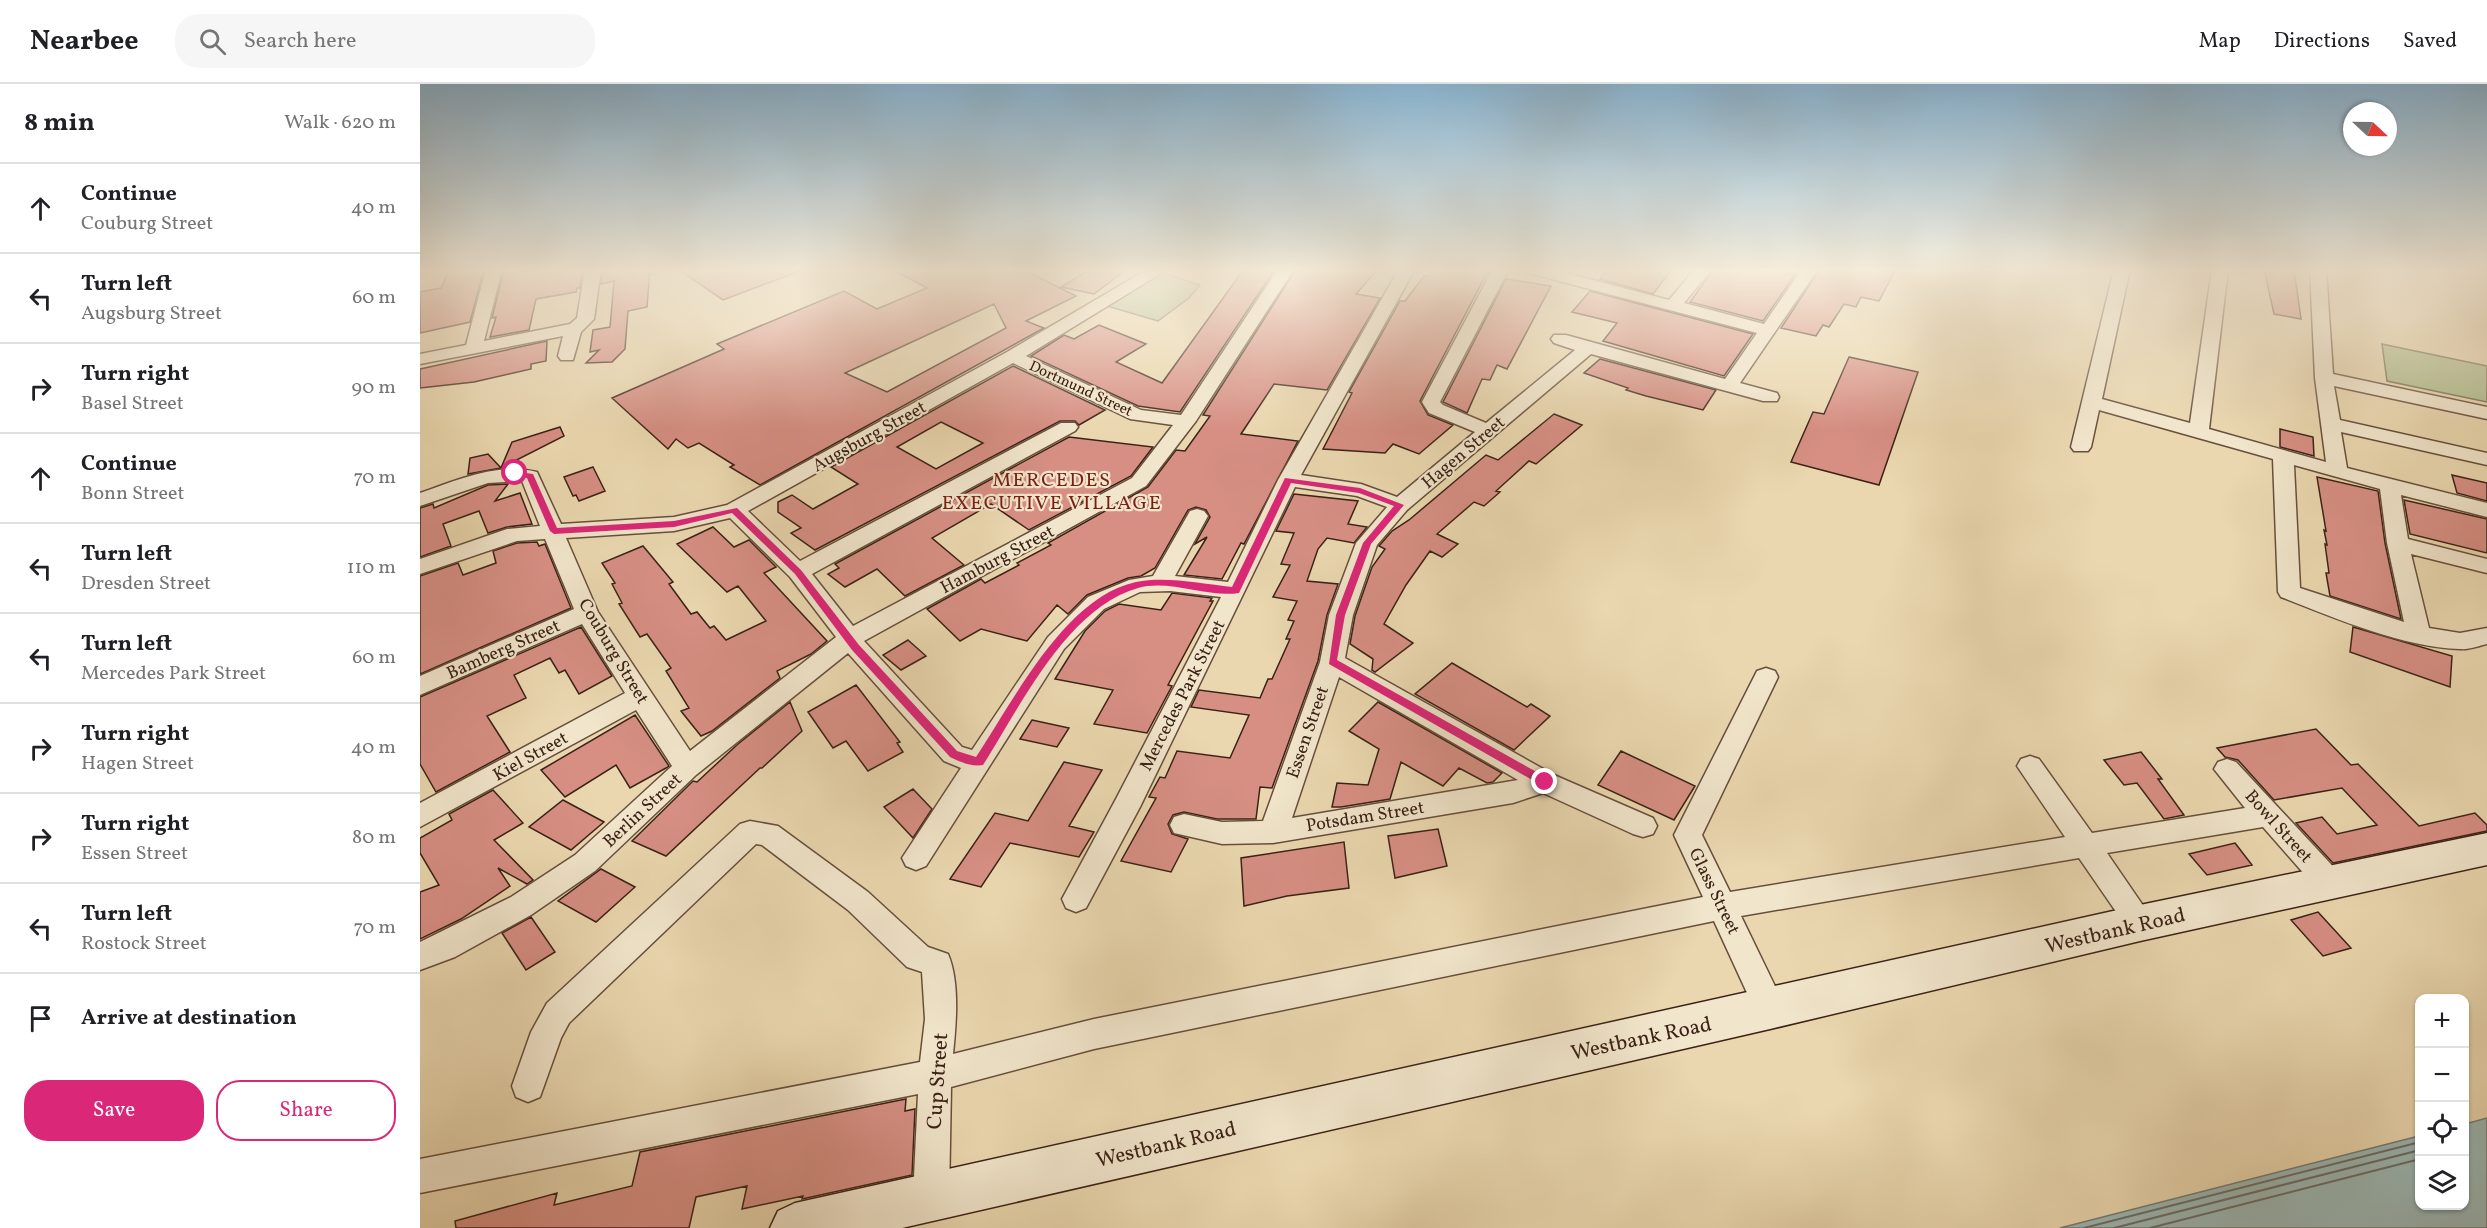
<!DOCTYPE html>
<html lang="en">
<head>
<meta charset="utf-8">
<style>
	:root { --surface:#fff; --page:#f6f6f6; --text:#202124; --muted:#757577; --line:#e0e0e0; --accent:#db2777 }
	body { margin:0; font-family:Vollkorn,serif; background:var(--page); color:var(--text) }
	.controls { position:absolute; right:18px; bottom:18px; display:grid; overflow:hidden; border-radius:12px; box-shadow:0 2px 4px #0004 }
	.controls button { width:54px; height:54px; display:grid; place-items:center; padding:0; border:0; border-bottom:2px solid var(--line); background:var(--surface); color:var(--text); font:30px sans-serif }
	.compass { position:absolute; left:1923px; top:18px; width:54px; height:54px; border-radius:50%; background:var(--surface); box-shadow:0 2px 4px #0004; rotate:112deg }
	.stop { position:absolute; width:18px; height:18px; margin:-14px; border:4px solid #db2777; border-radius:50%; background:#fff }
	.stop.end { background:#db2777; border-color:#fff; box-shadow:0 2px 6px #0008 }
	.list { margin:0; padding:0; list-style:none }
	h2 { display:flex; justify-content:space-between; align-items:center; height:78px; margin:0; padding:0 24px; font-size:26px }
	h2 small { font-size:20px; font-weight:400; color:var(--muted) }
	.list li { display:grid; grid-template-columns:39px 1fr auto; gap:18px; align-items:center; box-sizing:border-box; height:90px; padding:0 24px; border-top:2px solid var(--line) }
	.list b { display:block; font-size:22px; white-space:nowrap }
	.list p { margin:0; font-size:20px; white-space:nowrap; color:var(--muted) }
	.list em { font-size:20px; font-style:normal; color:var(--muted) }
	.actions { display:flex; gap:12px; padding:18px 24px }
	.actions a { flex:1; padding:14px 0; border:2px solid var(--accent); border-radius:24px; text-align:center; font-size:21px; color:var(--accent) }
	.actions .main { background:var(--accent); color:#fff }
	.icon { flex:none; width:33px; height:33px; fill:none; stroke:currentColor; stroke-width:2; stroke-linecap:round; stroke-linejoin:round }
	.map { position:relative; flex:none; width:2067px; height:1144px; overflow:hidden }
	header { display:flex; align-items:center; gap:36px; box-sizing:border-box; height:84px; padding:0 30px; background:var(--surface); border-bottom:2px solid var(--line) }
	header strong { font-size:28px }
	nav { display:flex; gap:33px; margin-inline-start:auto; font-size:21px }
	.search { width:420px; height:54px; background:var(--page); display:flex; align-items:center; gap:15px; box-sizing:border-box; padding:0 21px; border-radius:24px; color:var(--muted); font-size:22px }
	main { display:flex }
	aside { flex:1; background:var(--surface) }
	.map>svg:first-child { display:block }
	.green { fill:#b1bf8f; stroke:#767052; stroke-width:1.5 }
	.water { fill:#9bb7b4; stroke:#757b75; stroke-width:1.5 }
	.lines { fill:none; stroke-linecap:round; stroke-linejoin:round }
	.shore { stroke:#6b6c65; stroke-width:2 }
	.building { fill:#d78f84; stroke:#3b2216; stroke-width:1.5; fill-rule:evenodd }
	.street-casing { stroke:#674f3c; stroke-width:3 }
	.secondary-casing { stroke:#3b2216; stroke-width:3 }
	.street { fill:#f1e5cb; fill-rule:evenodd }
	.secondary { fill:#f1e5cb; fill-rule:evenodd }
	.route { fill:#db2777 }
	.labels { text-anchor:middle; stroke-width:4.5; stroke-linejoin:round; paint-order:stroke }
	.far-street-label { font-size:15px; fill:#3b2216; stroke:#f1e5cb }
	.street-label { font-size:18px; fill:#3b2216; stroke:#f1e5cb }
	.neighbourhood-label { font-size:20px; letter-spacing:1.5px; fill:#7a1f14; stroke:#f1e5cb }
	.near-street-label { font-size:21px; fill:#3b2216; stroke:#f1e5cb }
</style>
</head>
<body>
<header>
<strong>Nearbee</strong>
<div class="search"><svg class="icon" aria-label="search" viewBox="0 0 24 24"><circle cx="10" cy="10" r="6"/><path d="M15 15l6 6"/></svg>Search here</div>
<nav><a>Map</a><a>Directions</a><a>Saved</a></nav>
</header>
<main>
<aside>
<h2>8 min<small>Walk · 620 m</small></h2>
<ul class="list">
<li><svg class="icon" aria-label="ahead" viewBox="0 0 24 24"><path d="M12 20V5M6 11l6-6 6 6"/></svg><div><b>Continue</b><p>Couburg Street</p></div><em>40 m</em></li>
<li><svg class="icon" aria-label="left" viewBox="0 0 24 24"><path d="M17 20v-9H6M10 6l-5 5 5 5"/></svg><div><b>Turn left</b><p>Augsburg Street</p></div><em>60 m</em></li>
<li><svg class="icon" aria-label="right" viewBox="0 0 24 24"><path d="M7 20v-9h11M14 6l5 5-5 5"/></svg><div><b>Turn right</b><p>Basel Street</p></div><em>90 m</em></li>
<li><svg class="icon" aria-label="ahead" viewBox="0 0 24 24"><path d="M12 20V5M6 11l6-6 6 6"/></svg><div><b>Continue</b><p>Bonn Street</p></div><em>70 m</em></li>
<li><svg class="icon" aria-label="left" viewBox="0 0 24 24"><path d="M17 20v-9H6M10 6l-5 5 5 5"/></svg><div><b>Turn left</b><p>Dresden Street</p></div><em>110 m</em></li>
<li><svg class="icon" aria-label="left" viewBox="0 0 24 24"><path d="M17 20v-9H6M10 6l-5 5 5 5"/></svg><div><b>Turn left</b><p>Mercedes Park Street</p></div><em>60 m</em></li>
<li><svg class="icon" aria-label="right" viewBox="0 0 24 24"><path d="M7 20v-9h11M14 6l5 5-5 5"/></svg><div><b>Turn right</b><p>Hagen Street</p></div><em>40 m</em></li>
<li><svg class="icon" aria-label="right" viewBox="0 0 24 24"><path d="M7 20v-9h11M14 6l5 5-5 5"/></svg><div><b>Turn right</b><p>Essen Street</p></div><em>80 m</em></li>
<li><svg class="icon" aria-label="left" viewBox="0 0 24 24"><path d="M17 20v-9H6M10 6l-5 5 5 5"/></svg><div><b>Turn left</b><p>Rostock Street</p></div><em>70 m</em></li>
<li><svg class="icon" aria-label="arrive" viewBox="0 0 24 24"><path d="M6 21V4h12l-3 4 3 4H6"/></svg><div><b>Arrive at destination</b></div></li>
</ul>
<div class="actions"><a class="main">Save</a><a>Share</a></div>
</aside>
<div class="map">
<svg width="2067" height="1144" viewBox="0 0 2067 1144">
	<rect width="100%" height="100%" fill="#ead7af"/>
	<filter id="stains"><feTurbulence type="fractalNoise" baseFrequency=".00333" numOctaves="4"/><feColorMatrix values="0 0 0 0 .2 0 0 0 0 .09 0 0 0 0 .02 0 0 0 .5 -.17"/></filter>
	<radialGradient id="worn" r=".72"><stop offset=".6" stop-color="#630" stop-opacity="0"/><stop offset="1" stop-color="#630" stop-opacity=".3"/></radialGradient>
	<path class="green" d="M741,188l39,13 -11,13 -31,23 -51,-15z
		M1962,260l105,22v36l-100,-21z"/>
	<path class="water" d="M2067,1034v110h-427l359,-92 1,70h44l1,-82z"/>
	<g class="lines">
		<path class="shore" d="M1664,1144l336,-86
			M1694,1144l306,-78
			M1730,1144l270,-69"/>
	</g>
	<path class="building" d="M30,185h34l-14,53 -50,11v-41l21,-4z
		M84,185h79l-3,19h-3l-1,4 -40,7 -7,31 -39,7 6,-20 -4,1z
		M183,185h47l-3,38 -19,4 -3,38 -13,13 -26,1 13,-13 -9,2 3,-22 17,-3 4,-46 -13,3z
		M258,185h122v2l-77,29z
		M472,185h130l54,27 -50,25 18,7 -284,157 -30,-18 4,-2 -35,-22 -11,5 -12,-9 -8,10 -56,-51 112,-49 -7,-5 127,-53 33,18 50,-21zM574,220l12,24 -119,64 -42,-19z
		M671,185h36l-33,25 -33,-7z
		M824,185h31l-95,143 -42,-6 -107,-50 33,-21 10,4 25,-14 47,19 -30,18 46,21z
		M876,185h82l-22,25 24,4 -53,92 -53,-6 -33,50 57,7 -54,103 -3,-1 -19,36 -38,-4 23,-38 -12,7 15,-27 -4,-7 -10,-3 -8,3 -33,58 -14,8 -13,2 -41,17 -19,19 -11,-9 -30,36 -46,-12 -21,12 -33,-32 54,-30 4,4 34,-18 -2,-2 34,-18 -3,-2 100,-56 28,-37 9,1 25,-35 -7,-1z
		M1013,185h56l-69,132 8,14 25,10 -34,29 -26,-10 -8,9 -62,-4 29,-56 -3,-1 51,-91h5l19,-25h4z
		M1188,185h64l-19,25 -53,-15z
		M1294,185h85l-36,52 -73,-19z
		M1400,185h76l-17,32 -18,-4 -5,10 -12,-3 -15,23 -6,-2 -7,11 -35,-8z
		M1844,185h30l7,50 -27,-5z
		M1086,195l45,7 -44,83 -10,-4 -7,15 -8,-1 -15,34 -24,-11z
		M1170,207l163,43 -29,42 -121,-35 14,-18 -45,-11z
		M127,257l-1,20 -15,3v5l-57,13 -54,6v-19z
		M1429,273l69,15 -39,113 -88,-23 22,-50 11,2z
		M1180,275l116,31 -13,20 -57,-14 -20,-6 2,-2 -44,-15z
		M593,282l92,44 -26,15 -4,-4h-15l-245,129 -24,-17 10,-5 -23,-16v-10l14,-7 21,14 45,-25 -27,-17zM521,338l42,21 -47,26 -39,-22z
		M1134,330l28,11 -46,39 -7,-3 -33,30 4,1 -16,14 -10,-4 -37,32 21,10 -16,13 -12,-6 -24,34 -22,39 29,19 -38,29 -3,-2 1,-11 -23,-15 5,-28 17,-49 13,-18 -6,-3 13,-15 17,-11 77,-65 12,5z
		M140,343l4,9 -63,32 11,-26z
		M1860,345l33,8 1,19 -34,-9z
		M649,353l84,10 -22,29 -102,54 -38,-26 -59,34 32,27 -59,31 -28,-27 -32,18 -17,-13 11,-6 -4,-4z
		M68,370l13,14 -33,6 2,-16z
		M173,383l12,24 -26,10 -3,-6 -3,1 -9,-19z
		M2032,391l35,8v18l-30,-8z
		M1897,393l61,14 7,52 16,76 -71,-23 -4,-23h3l-4,-29 2,1 -3,-15 2,1z
		M88,400l-13,17 25,-8 12,31 -25,3 -19,6 -9,-22 -36,13 8,22 -31,11v-49l13,-4 1,4 54,-23z
		M874,410l64,7 -10,23 19,3 -13,16 -27,-5 -9,11 -11,32 31,3 -11,31 -9,46 -46,127 -12,-1 -4,32h-39l-33,-7 -11,3 -5,9 4,10 16,5 -17,33 -50,-11 35,-63 -7,-1 11,-20 5,1 12,-27 53,7 19,-43 -58,-8 8,-17 61,8 8,-19h4l18,-40h-4l8,-18 -6,-1 9,-19 -24,-4 17,-32 -9,-1 13,-31 -18,-2z
		M1984,416l83,19v34l-77,-19z
		M293,443l21,20 15,-7 27,27 -12,6 63,68 -16,13 -34,17 3,7 -68,53 -11,5 -20,-25 8,-3 -23,-37 5,-3 -24,-34 -7,3 -21,-33 3,-1 -10,-19 3,-1 -13,-20 41,-17 30,36 -4,2 22,30 6,-2 13,16 4,-2 12,14 40,-19 -28,-35 -11,6 -50,-48z
		M117,458l2,4 6,-2 26,64 -151,66v-98l38,-13 5,12 33,-12 -3,-12 24,-8z
		M752,509l40,5 -2,3h3l-45,84 4,1 -25,47 -53,-9 19,-34 -58,-11 30,-48 20,-20 14,-7 42,6z
		M161,543l31,49 -33,18 -14,-24 -6,3 -9,-15 -36,17 12,23 -39,18 23,36 -74,40 -16,-28v-67z
		M1933,543l99,29 -2,31 -100,-35z
		M488,556l18,16 -25,14 -18,-15z
		M1032,579l75,44 4,-3 19,12 -36,34 -99,-56z
		M436,601l44,57 -3,1 6,9 -35,19 -22,-30 -13,7 -25,-36z
		M370,618l12,29 -40,37h-2l-94,88 -34,-15 61,-60 4,1 41,-38z
		M958,618l124,71 -9,9 -6,1 -28,-15 -16,18 -42,-24 -11,37 -49,8h-9l5,-24 31,2 11,-36 -30,-18z
		M215,631l34,51 -3,2 -36,20 -14,-23 -51,32 -24,-27z
		M612,636l37,8 -12,19 -37,-8z
		M1896,645l35,36 7,-1 61,62 56,-13 12,12v6l-154,32 -37,-40 26,-6 15,17 40,-9 -35,-37 -68,12 -36,-40 -13,-3 -8,-9z
		M1201,667l74,35 -21,34 -76,-35z
		M1721,668l21,27h-4l26,36 -20,4 -27,-36 -13,2 -20,-25z
		M644,678l38,8 -33,56 25,6 -15,25 -69,-14 -29,44 -31,-8 45,-66 33,8z
		M493,705l19,20 -19,29 -29,-31z
		M73,706l30,33 -29,17 39,40 -6,4 -29,-16 12,18 -49,33 -41,20v-47l19,-7 -19,-32v-15l32,-18 -3,-6z
		M143,716l41,22 -33,28 -42,-23z
		M1018,745l9,37 -52,12 -7,-42z
		M924,758l5,46 -62,8 -43,10 -3,-48z
		M1815,759l17,22 -45,10 -18,-21z
		M181,785l34,18 -39,35 -38,-21z
		M1898,828l33,36 -28,8 -32,-36z
		M111,833l24,35 -29,18 -24,-37z
		M486,1015l-1,12 10,-2 -3,66 -110,24 1,-3 -61,13 5,-23 -51,11 -7,31h-233l-1,-7 102,-28 -3,12 78,-19 8,-34z"/>
	<g class="lines">
		<g class="street-casing">
			<path id="street" d="M66,185h16l-18,72 86,-17 7,-6 8,-49h16l-7,50 -13,13 -8,28h-12l-3,-4 5,-20 -143,28v-10l46,-9z
				M728,185h20l-142,87 115,54 40,5 97,-146h16l-98,152 -50,65 -282,155 98,106 10,3 76,-113 40,-40 41,-17 24,-4 37,-65 7,-2 7,2 4,5 -33,60 53,6 50,-102 121,-211h16l-114,206 60,9 36,13 78,-65 -46,-19 -7,-11 71,-133h16l-69,133 3,3 43,18 89,-73 -21,-7 -3,-4 3,-4h12l159,44 32,-46 -232,-61 -2,-3h28l118,31 26,-31h17l-28,34 80,21 38,-55h16l-78,114 37,10 2,4 -2,4h-14l-172,-47 -184,156 -30,35 -24,70 -8,43 209,117 99,43 4,8 -4,8 -10,3 -10,-3 -90,-41 -30,10 -240,40 -51,1 -48,-11 -4,-8 4,-8 10,-3 38,8 41,-1 57,-159 9,-47 27,-72 31,-36 -30,-11 -62,-9 -155,320 -54,101 -10,4 -10,-4 -4,-9 54,-100 105,-202 -51,-6 -30,1 -36,17 -40,40 -138,217 -10,4 -10,-4 -4,-8 59,-90 -17,-7 -96,-108 -152,122 -101,96 -64,44 -76,42 -35,13v-28l91,-45 64,-42 97,-89 -36,-56 -216,117v-24l205,-110 -43,-69 -162,71v-19l154,-67 -29,-70 -28,2 -97,33v-15l87,-30 33,-3 -18,-45 -34,2 -68,23v-13c37,-13 77,-31 117,-21l24,52 113,-7 53,-12 280,-153zM593,279l117,56 43,6 -41,53 -279,148 -41,-52 263,-143 3,-4 -3,-4h-14l-261,138 -52,-50zM310,434l60,59 46,60 -146,114 -92,-139 -32,-74 108,-7zM919,593l179,103 -226,38z
				M1694,185h16l-28,130 88,24 22,-154h16l-19,160 117,33 -11,-84 -5,-109h16l7,105 154,33v12l-153,-33 6,34 147,33v12l-146,-33 6,36 140,35v14l-86,-22 7,44 79,20v14l-76,-19 18,74 31,5 27,-5v16c-9,2 -18,6 -27,5 -59,-2 -125,-31 -179,-52l-3,-5 -5,-133 -174,-49 -8,37 -3,4h-14l-3,-4zM1874,381l86,24 7,54 17,79 -104,-34z
				M1346,584l9,3 3,6 -76,158 28,57 335,-55 -48,-71 4,-7 9,-3 9,3 53,74 153,-25 -31,-39 4,-7 9,-3 9,3 105,113 4,9 -4,9 -10,3 -10,-3 -58,-66 -156,26 48,70 -5,9 -10,4 -10,-4 -51,-74 -338,58 45,93 -5,10 -11,5 -11,-5 -45,-98 -620,128 -143,38 -2,110 -6,12 -12,6 -12,-6 -6,-12 5,-103 -498,99v-34l500,-97 5,-43 -3,-47 -15,-5 -59,-57 -86,-65 -6,-1 -187,179 -8,15 -21,59 -12,5 -12,-5 -4,-11 19,-54 16,-29 193,-179 10,-3 28,5 90,66 60,55 20,7c12,28 8,71 5,100l141,-35 609,-122 -29,-62 80,-158 3,-6z"/>
		</g>
		<g class="secondary-casing">
			<path id="secondary" d="M2067,749v32l-347,76 -370,88 -868,199h-132l8,-17 17,-8 1345,-298z"/>
		</g>
		<use href="#street" class="street"/>
		<use href="#secondary" class="secondary"/>
	</g>
	<linearGradient id="sky" x2="0" y2="1"><stop stop-color="#89b5d3"/><stop offset="0.54" stop-color="#f6eddb"/><stop offset="1" stop-color="#f6eddb" stop-opacity="0"/></linearGradient>
	<rect width="2067" height="345" fill="url(#sky)"/>
	<path class="route" d="M92,387l21,3 24,54 117,-7 63,-13 64,62 58,75 98,106 19,6c38,-57 89,-160 160,-175 31,-6 66,2 96,5l53,-109 75,10 44,17 -33,39 -26,71 -8,45 212,119 1,3 -1,3h-8l-212,-121 7,-49 27,-72 31,-37 -35,-13 -68,-10 -52,110c-31,5 -69,-14 -101,-5 -71,20 -118,119 -155,177 -11,2 -23,-3 -33,-8l-98,-107 -57,-76 -63,-61 -58,14 -120,7 -4,-3 -23,-53 -15,-3z"/>
	<g class="labels">
		<g class="far-street-label">
			<text transform="translate(661 304) rotate(25)" y="5">Dortmund Street</text>
		</g>
		<g class="street-label">
			<text transform="translate(449 352) rotate(-29)" y="6">Augsburg Street</text>
			<text transform="translate(1043 368) rotate(-40)" y="6">Hagen Street</text>
			<text transform="translate(577 475) rotate(-28)" y="6">Hamburg Street</text>
			<text transform="translate(83 565) rotate(-24)" y="6">Bamberg Street</text>
			<text transform="translate(194 567) rotate(59)" y="6">Couburg Street</text>
			<text transform="translate(762 611) rotate(-63)" y="6">Mercedes Park Street</text>
			<text transform="translate(887 648) rotate(-71)" y="6">Essen Street</text>
			<text transform="translate(110 672) rotate(-29)" y="6">Kiel Street</text>
			<text transform="translate(222 726) rotate(-43)" y="6">Berlin Street</text>
			<text transform="translate(945 732) rotate(-9)" y="6">Potsdam Street</text>
			<text transform="translate(1859 742) rotate(48)" y="6">Bowl Street</text>
			<text transform="translate(1295 807) rotate(64)" y="6">Glass Street</text>
		</g>
		<g class="neighbourhood-label">
			<text x="632" y="402">MERCEDES<tspan x="632" dy="23">EXECUTIVE VILLAGE</tspan></text>
		</g>
		<g class="near-street-label">
			<text transform="translate(1695 846) rotate(-13)" y="7">Westbank Road</text>
			<text transform="translate(1221 954) rotate(-12)" y="7">Westbank Road</text>
			<text transform="translate(517 997) rotate(-86)" y="7">Cup Street</text>
			<text transform="translate(746 1060) rotate(-13)" y="7">Westbank Road</text>
		</g>
	</g>
	<rect width="100%" height="100%" filter="url(#stains)"/>
	<rect width="100%" height="100%" fill="url(#worn)"/>
</svg>
<div class="controls">
<button>+</button>
<button>−</button>
<button><svg class="icon" aria-label="locate" viewBox="0 0 24 24"><circle cx="12" cy="12" r="6"/><path d="M12 2v4M12 18v4M2 12h4M18 12h4"/></svg></button>
<button><svg class="icon" aria-label="layers" viewBox="0 0 24 24"><path d="M12 4l9 5-9 5-9-5zM3 14l9 5 9-5"/></svg></button>
</div>
<svg class="compass" viewBox="-18 -18 36 36"><path d="M0-13l5 13h-10z" fill="#e53935"/><path d="M0 13l5-13h-10z" fill="#757577"/></svg>
<div class="stop" style="left:95px;top:389px"></div>
<div class="stop end" style="left:1125px;top:698px"></div>
</div>
</main>
</body>
</html>
